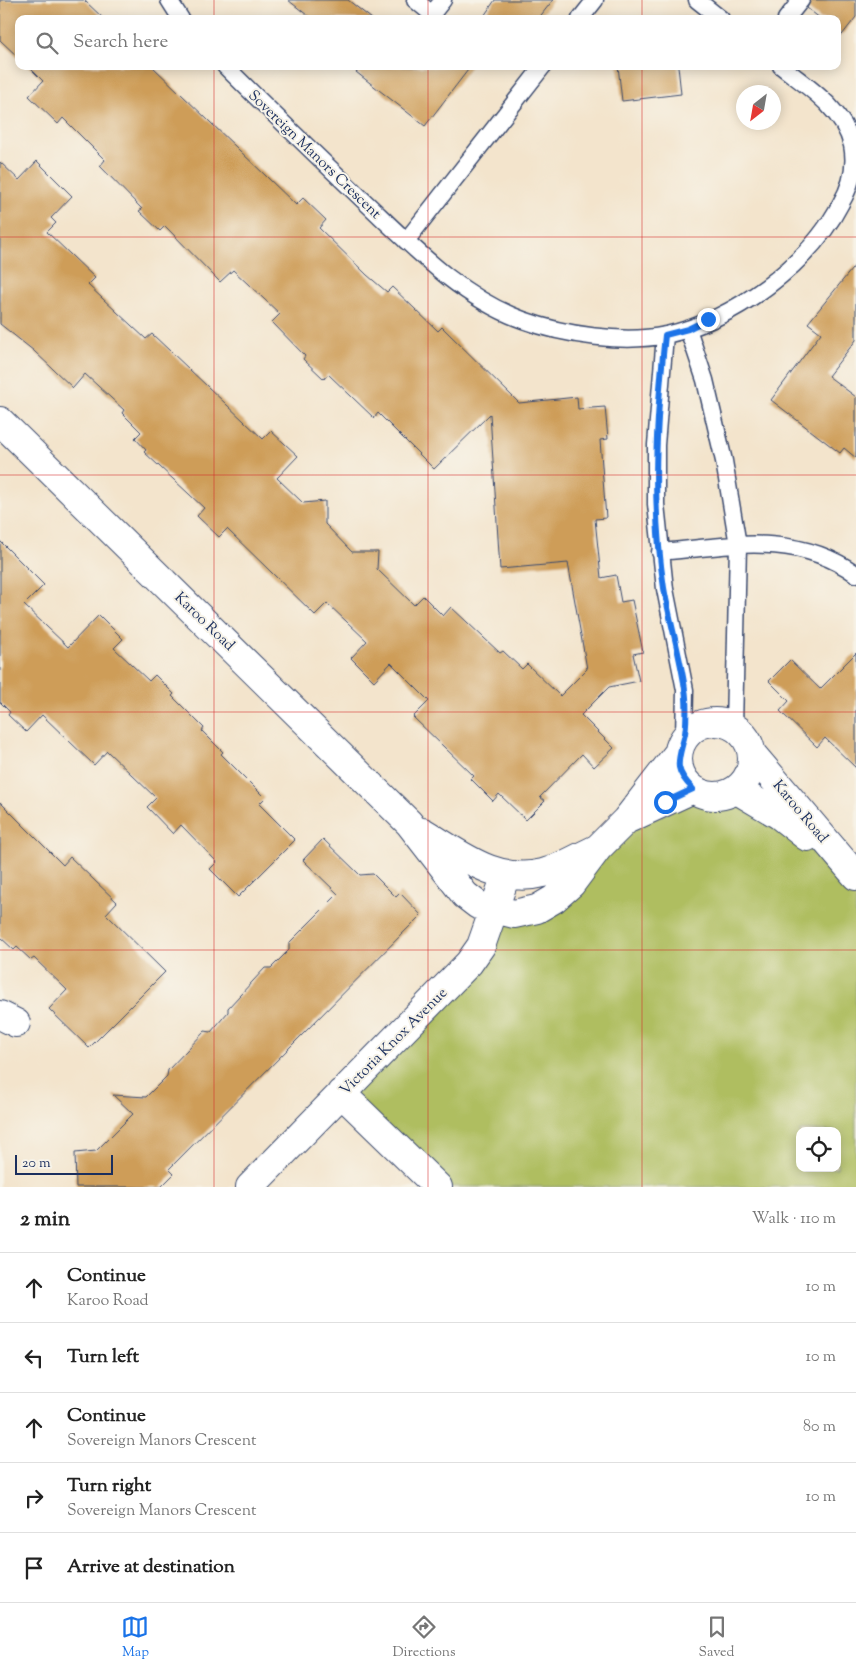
<!DOCTYPE html>
<html lang="en">
<head>
<meta charset="utf-8">
<style>
	:root { --surface:#fff; --page:#f2f2f2; --text:#222; --muted:#767676; --line:#e0e0e0; --accent:#1a73e8 }
	body { margin:0; font-family:"Sorts Mill Goudy",serif; background:var(--page); color:var(--text) }
	.controls { position:absolute; right:15px; bottom:15px; display:grid; overflow:hidden; border-radius:10px; box-shadow:0 2px 12px #0003 }
	.controls button { width:45px; height:45px; display:grid; place-items:center; padding:0; border:0; border-bottom:1px solid var(--line); background:var(--surface); color:var(--text); font:25px sans-serif }
	.compass { position:absolute; left:736px; top:85px; width:45px; height:45px; border-radius:50%; background:var(--surface); box-shadow:0 2px 12px #0003; rotate:211deg }
	.scale { position:absolute; left:15px; bottom:12px; width:98px; box-sizing:border-box; padding-left:5px; border:2px solid #1b2f5e; border-top:0; font-size:14px; line-height:18px; white-space:nowrap; color:#1b2f5e; -webkit-text-stroke:4px #f7f3e8; paint-order:stroke }
	.stop { position:absolute; width:15px; height:15px; margin:-11px; border:4px solid #1a73e8; border-radius:50%; background:#fff }
	.stop.end { background:#1a73e8; border-color:#fff; box-shadow:0 1px 5px #0008 }
	.list { margin:0; padding:0; list-style:none }
	h2 { display:flex; justify-content:space-between; align-items:center; height:65px; margin:0; padding:0 20px; font-size:21px }
	h2 small { font-size:16px; font-weight:400; color:var(--muted) }
	.list li { display:grid; grid-template-columns:32px 1fr auto; gap:15px; align-items:center; box-sizing:border-box; height:70px; padding:0 20px; border-top:1px solid var(--line) }
	.list b { display:block; font-size:19px; white-space:nowrap }
	.list p { margin:0; font-size:16px; white-space:nowrap; color:var(--muted) }
	.list em { font-size:16px; font-style:normal; color:var(--muted) }
	.icon { flex:none; width:28px; height:28px; fill:none; stroke:currentColor; stroke-width:2; stroke-linecap:round; stroke-linejoin:round }
	.map { position:relative; flex:none; width:856px; height:1187px; overflow:hidden }
	.search { position:absolute; background:var(--surface); box-shadow:0 2px 12px #0003; left:15px; right:15px; top:15px; height:55px; display:flex; align-items:center; gap:12px; box-sizing:border-box; padding:0 18px; border-radius:10px; color:var(--muted); font-size:19px }
	.sheet { height:415px; background:var(--surface) }
	nav { display:flex; justify-content:space-around; align-items:center; box-sizing:border-box; height:70px; border-top:1px solid var(--line); background:var(--surface); font-size:14px; color:var(--muted) }
	nav a { display:grid; justify-items:center; gap:2px }
	nav .on { color:var(--accent) }
	.map>svg:first-child { display:block }
	.green { fill:#afbe61; stroke:#657660; fill-rule:evenodd }
	.building { fill:#ce9d59 }
	.lines { fill:none; stroke-linecap:round; stroke-linejoin:round }
	.service-casing { stroke:#3b4a6e; stroke-width:19 }
	.minor-casing { stroke:#3b4a6e; stroke-width:30 }
	.service { stroke:#fff; stroke-width:16 }
	.minor { stroke:#fff; stroke-width:28 }
	.route { stroke:#1a73e8; stroke-width:6 }
	.grid { fill:none; stroke:#d62828; stroke-width:1; stroke-opacity:0.55 }
	.labels { text-anchor:middle; stroke-width:4; stroke-linejoin:round; paint-order:stroke }
	.street-label { font-size:15px; fill:#1b2f5e; stroke:#f7f3e8 }
</style>
</head>
<body>
<div class="map">
<svg width="856" height="1187" viewBox="0 0 856 1187">
	<rect width="100%" height="100%" fill="#f7f3e8"/>
	<filter id="ink" filterUnits="userSpaceOnUse"><feTurbulence type="fractalNoise" baseFrequency=".02" numOctaves="2"/><feDisplacementMap in="SourceGraphic" scale="10" xChannelSelector="R" yChannelSelector="G"/><feConvolveMatrix kernelMatrix="1 2 1 2 8 2 1 2 1" color-interpolation-filters="sRGB"/></filter>
	<filter id="wash" filterUnits="userSpaceOnUse"><feTurbulence type="fractalNoise" baseFrequency=".0096" numOctaves="4" result="noise"/><feDisplacementMap in="SourceGraphic" scale="20" xChannelSelector="R" yChannelSelector="G"/><feGaussianBlur stdDeviation="1.12" result="paint"/><feColorMatrix in="noise" values="0 0 0 0 0 0 0 0 0 0 0 0 0 0 0 0 0 1.4 0 .05"/><feComposite in="paint" operator="in"/></filter>
	<g filter="url(#wash)">
		<rect width="100%" height="100%" fill="#f3e4cc"/>
		<path class="green" d="M737,790l119,86v311h-418l-97,-94 173,-179 84,-66 105,-54c13,3 22,2 34,-4zM800,1131h37v37h-37z"/>
		<g id="blocks">
			<path class="building" d="M0,0h84l20,19h-85v39l-19,-18z
				M288,0h60l24,19h-60z
				M495,0h58l-15,19h-56z
				M811,0h45v17l-14,18 -5,-4v-12h-16l-14,-11z
				M28,66h124l144,139 7,-7 23,22 -7,8 48,47 20,17 5,-5 46,44 4,-4 77,76 58,-6 1,12 27,-2 3,32 -8,1 6,78 -11,1 6,59 15,-3 5,27 11,-2 11,52 -10,2 6,27 -30,6 -28,28 33,33 -20,19 -12,-13 -42,43 5,4 -19,19 -27,-26 -6,7 -22,-22 3,-3 -61,-59 16,-16 -38,-38 -17,18 -23,-23 16,-17 -40,-38 -12,12 -88,-86 -8,8 -22,-21 7,-8 -60,-56 2,-2 -11,-12 6,-6 -19,-19 2,-3 -39,-36 -12,14 -39,-37 -34,-27v-162l19,18 18,-19 35,35 -21,22 5,5 -9,9 48,46 -7,7 58,54 6,-5 111,105 8,-8 27,25 -21,22 26,25 22,-2v23l27,28h26l-1,17 37,36 9,-9 20,20 8,-9 49,46 3,-2 19,18 5,-5 33,32 27,-27 -19,-106 -68,6 -10,-155 -56,55 -56,-56 -4,5 -46,-44 -4,5 -21,-20 2,-3 -33,-34 8,-8 -47,-44 -13,12 -55,-56 -5,5 -21,-20 3,-2 -42,-43 5,-6 -42,-42 -5,6 -29,-28 14,-15z
				M356,66l77,1 38,-1 -46,60 -69,-54 3,-4z
				M618,66h60l3,28 -59,7z
				M856,264v76l-28,36 28,21v61l-12,-10 -4,5 -69,-53 50,-67 -13,-10z
				M0,541l44,44 -20,20 44,42 31,-32 24,24 -9,9 35,33 6,-6 19,19 -2,2 32,32 -2,3 21,21 -2,2 44,44 -6,6 36,36 -57,57 -28,-28 7,-7 -36,-37 -8,9 -26,-27 9,-9 -49,-47 -13,14 -52,-50 -16,17 -18,-17 2,-3 -10,-10z
				M856,653v115l-31,-30 -8,9 -37,-36 9,-10 -20,-20 21,-21 30,29z
				M0,802l63,63 7,-8 47,45 -11,12 59,58 -76,76 -40,-39 18,-19 -33,-32 -3,2 -14,-13 -3,3 -14,-13z
				M323,839l37,36 13,-1 23,23 4,-4 21,22 -252,254 5,5 -13,13h-85l-1,-34 21,-2 37,-37 -20,-19 33,2 21,-21 1,-6 37,-39 6,1 17,-20v-4l37,-40h6l18,-18v-7l49,-49 -35,-34z"/>
		</g>
	</g>
	<g filter="url(#ink)">
		<use href="#blocks" fill-opacity="0" stroke="#3b4a6e" stroke-width="1"/>
		<g class="lines">
			<g class="service-casing">
				<path id="service" d="M169,0l12,19
					M415,0l17,14 11,-14
					M697,0l24,19
					M580,19l15,-19
					M786,19l15,-19
					M225,66c45,45 92,90 138,134 48,45 96,97 160,120 41,15 101,24 143,15 68,-15 143,-70 175,-132 10,-17 15,-38 11,-58 -9,-36 -44,-58 -71,-79
					M406,241l137,-175
					M688,329l17,51 19,81 14,84 -4,182
					M665,335l-9,110v59l9,85 20,101 -1,48
					M660,552c69,-6 136,-21 196,22"/>
			</g>
			<g class="minor-casing">
				<path id="minor" d="M0,421l409,402 56,72 13,10 36,9 23,-5 17,-10 17,-15 27,-36 28,-28 52,-67
					M678 759a37 37 0 1 1 74 0a37 37 0 1 1-74 0Z
					M753,755l103,121
					M737,790l42,25 28,22
					M630,818l63,-29
					M423,832c37,22 74,53 120,41 18,-5 36,-16 53,-24
					M0,1015l16,8
					M341,1093l97,94
					M250,1187l219,-224 12,-17 25,-71"/>
			</g>
			<use href="#service" class="service"/>
			<use href="#minor" class="minor"/>
		</g>
	</g>
	<g class="lines" filter="url(#ink)">
		<path class="route" d="M665,802l28,-13c-20,-20 -15,-27 -9,-51 3,-10 3,-38 1,-49 -5,-34 -15,-67 -21,-101 -13,-84 -8,-168 1,-253l23,-6 20,-10"/>
	</g>
	<path class="grid" d="M214,0v19M428,0v19M642,0v19M214,66v1121M428,66v1121M642,66v1121M0,237h856M0,475h856M0,712h856M0,950h856"/>
	<g class="labels">
		<g class="street-label">
			<text transform="translate(315 154) rotate(44)" y="5">Sovereign Manors Crescent</text>
			<text transform="translate(205 621) rotate(44)" y="5">Karoo Road</text>
			<text transform="translate(801 811) rotate(50)" y="5">Karoo Road</text>
			<text transform="translate(393 1041) rotate(-45)" y="5">Victoria Knox Avenue</text>
		</g>
	</g>
</svg>
<div class="controls">
<button><svg class="icon" aria-label="locate" viewBox="0 0 24 24"><circle cx="12" cy="12" r="6"/><path d="M12 2v4M12 18v4M2 12h4M18 12h4"/></svg></button>
</div>
<svg class="compass" viewBox="-18 -18 36 36"><path d="M0-13l5 13h-10z" fill="#e53935"/><path d="M0 13l5-13h-10z" fill="#767676"/></svg>
<div class="scale">20 m</div>
<div class="stop" style="left:665px;top:802px"></div>
<div class="stop end" style="left:708px;top:319px"></div>
<div class="search"><svg class="icon" aria-label="search" viewBox="0 0 24 24"><circle cx="10" cy="10" r="6"/><path d="M15 15l6 6"/></svg>Search here</div>
</div>
<section class="sheet">
<h2>2 min<small>Walk · 110 m</small></h2>
<ul class="list">
<li><svg class="icon" aria-label="ahead" viewBox="0 0 24 24"><path d="M12 20V5M6 11l6-6 6 6"/></svg><div><b>Continue</b><p>Karoo Road</p></div><em>10 m</em></li>
<li><svg class="icon" aria-label="left" viewBox="0 0 24 24"><path d="M17 20v-9H6M10 6l-5 5 5 5"/></svg><div><b>Turn left</b></div><em>10 m</em></li>
<li><svg class="icon" aria-label="ahead" viewBox="0 0 24 24"><path d="M12 20V5M6 11l6-6 6 6"/></svg><div><b>Continue</b><p>Sovereign Manors Crescent</p></div><em>80 m</em></li>
<li><svg class="icon" aria-label="right" viewBox="0 0 24 24"><path d="M7 20v-9h11M14 6l5 5-5 5"/></svg><div><b>Turn right</b><p>Sovereign Manors Crescent</p></div><em>10 m</em></li>
<li><svg class="icon" aria-label="arrive" viewBox="0 0 24 24"><path d="M6 21V4h12l-3 4 3 4H6"/></svg><div><b>Arrive at destination</b></div></li>
</ul>
</section>
<nav>
<a class="on"><svg class="icon" aria-label="map" viewBox="0 0 24 24"><path d="M3 6l6-2 6 2 6-2v14l-6 2-6-2-6 2zM9 4v14M15 6v14"/></svg>Map</a>
<a><svg class="icon" aria-label="directions" viewBox="0 0 24 24"><path d="M12 3l9 9-9 9-9-9zM9 14v-3h6M13 9l2 2-2 2"/></svg>Directions</a>
<a><svg class="icon" aria-label="saved" viewBox="0 0 24 24"><path d="M7 4h10v16l-5-4-5 4z"/></svg>Saved</a>
</nav>
</body>
</html>
